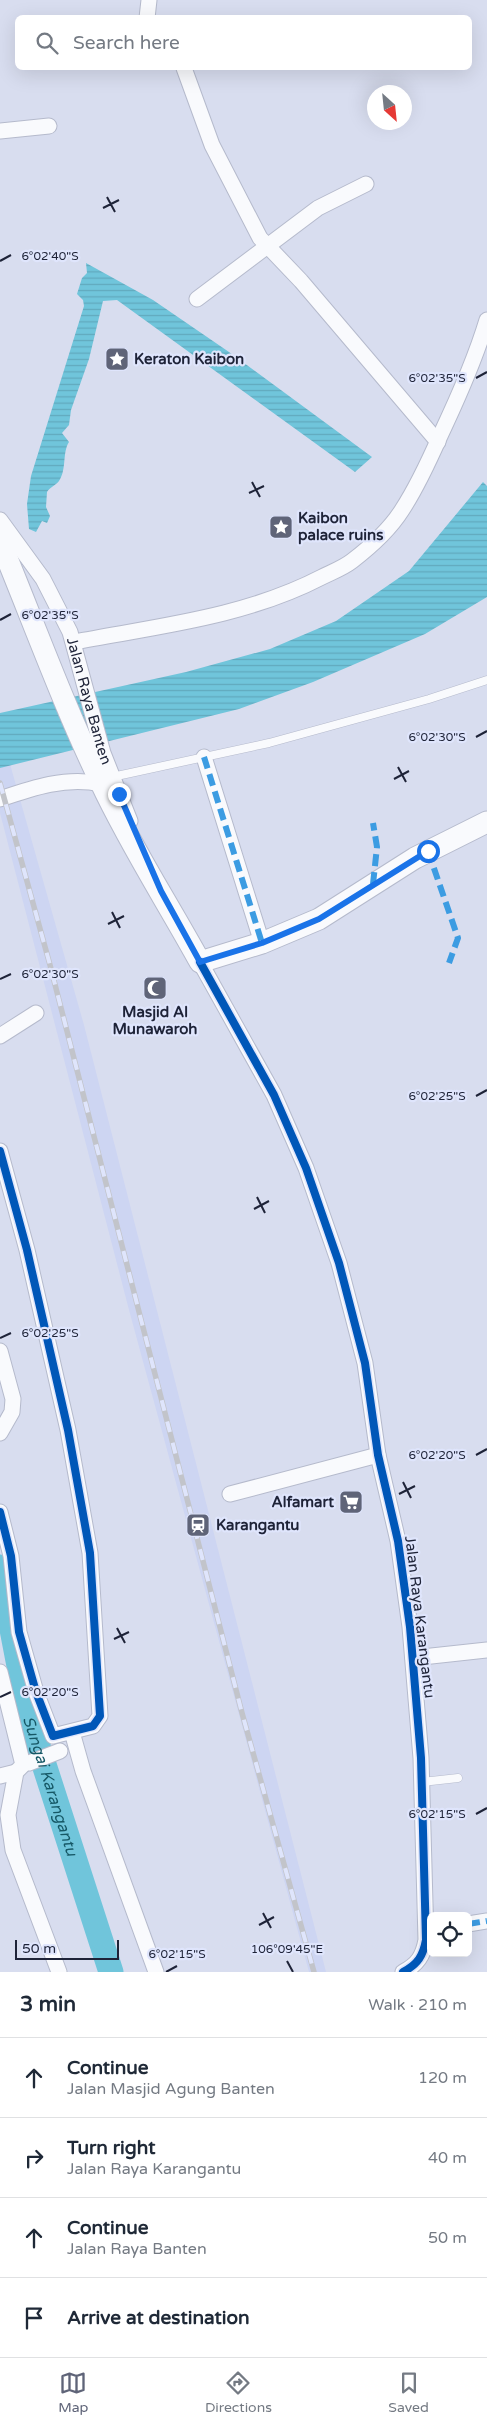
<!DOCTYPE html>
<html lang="en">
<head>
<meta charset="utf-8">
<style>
	:root { --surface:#fff; --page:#f2f2f3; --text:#1f2937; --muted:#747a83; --line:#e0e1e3; --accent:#5f6478 }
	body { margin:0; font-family:"Varela Round",sans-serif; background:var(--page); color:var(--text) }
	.controls { position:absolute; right:15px; bottom:15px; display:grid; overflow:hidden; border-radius:8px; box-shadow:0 5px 20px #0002 }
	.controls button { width:45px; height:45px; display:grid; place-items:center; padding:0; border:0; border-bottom:1px solid var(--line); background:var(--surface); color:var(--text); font:25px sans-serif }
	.compass { position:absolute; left:367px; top:85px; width:45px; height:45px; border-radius:50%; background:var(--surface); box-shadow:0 5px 20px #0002; rotate:153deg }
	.scale { position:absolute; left:15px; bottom:12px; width:104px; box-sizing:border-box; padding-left:5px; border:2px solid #1e2338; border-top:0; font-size:14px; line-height:18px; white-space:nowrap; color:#1e2338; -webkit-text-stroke:4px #dfe5fc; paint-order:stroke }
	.stop { position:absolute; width:15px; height:15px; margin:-11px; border:4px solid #1a73e8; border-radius:50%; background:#fff }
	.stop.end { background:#1a73e8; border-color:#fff; box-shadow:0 1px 5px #0008 }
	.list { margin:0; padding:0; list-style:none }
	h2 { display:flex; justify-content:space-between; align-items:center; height:65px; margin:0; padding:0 20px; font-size:21px }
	h2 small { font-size:16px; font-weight:400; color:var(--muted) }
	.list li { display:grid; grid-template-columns:32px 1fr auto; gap:15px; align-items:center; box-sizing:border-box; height:80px; padding:0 20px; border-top:1px solid var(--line) }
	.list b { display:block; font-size:19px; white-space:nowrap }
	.list p { margin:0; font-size:16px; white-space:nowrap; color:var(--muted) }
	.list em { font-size:16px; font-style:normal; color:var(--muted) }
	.icon { flex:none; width:28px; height:28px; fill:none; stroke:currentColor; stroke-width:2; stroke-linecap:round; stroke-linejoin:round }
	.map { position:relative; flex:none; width:487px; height:1972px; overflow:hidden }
	.search { position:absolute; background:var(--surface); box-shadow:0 5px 20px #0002; left:15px; right:15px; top:15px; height:55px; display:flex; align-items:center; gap:12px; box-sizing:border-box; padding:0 18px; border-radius:8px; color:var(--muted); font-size:19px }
	.sheet { height:385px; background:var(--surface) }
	nav { display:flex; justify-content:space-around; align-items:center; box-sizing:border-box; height:70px; border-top:1px solid var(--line); background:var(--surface); font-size:14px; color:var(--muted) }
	nav a { display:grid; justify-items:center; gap:2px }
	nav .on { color:var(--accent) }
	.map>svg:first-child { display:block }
	.built { fill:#cdd5f2 }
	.water { fill:url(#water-rules) }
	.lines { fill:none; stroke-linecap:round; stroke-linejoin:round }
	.river { stroke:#70c5db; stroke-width:25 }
	.service-casing { stroke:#b5bacc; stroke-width:9 }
	.minor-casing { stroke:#b5bacc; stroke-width:17 }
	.secondary-casing { stroke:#b5bacc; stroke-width:23 }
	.service { stroke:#f9fafd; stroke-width:8 }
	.minor { stroke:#f9fafd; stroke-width:15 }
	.secondary { stroke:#f9fafd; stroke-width:21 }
	.rail-casing { stroke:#c2c4ca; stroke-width:5.5 }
	.rail { stroke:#dfe5fc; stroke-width:4; stroke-dasharray:11; stroke-linecap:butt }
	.quiet { stroke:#3c9ce2; stroke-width:6; stroke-dasharray:12 6; stroke-linecap:butt }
	.cycleway-casing { stroke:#dfe5fc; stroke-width:11 }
	.cycleway { stroke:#0057b8; stroke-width:8 }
	.route { stroke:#1a73e8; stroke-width:6 }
	.ticks { fill:none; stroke:#1e2338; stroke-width:2 }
	.labels { text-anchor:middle; stroke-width:4.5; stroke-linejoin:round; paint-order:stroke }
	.poi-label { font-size:15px; font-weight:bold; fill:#1e2338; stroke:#dfe5fc; text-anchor:start }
	.street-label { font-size:15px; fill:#1e2338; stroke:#dfe5fc }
	.water-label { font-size:16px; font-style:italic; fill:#165866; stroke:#dfe5fc }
	.ticks-label { font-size:12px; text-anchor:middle; fill:#1e2338; stroke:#dfe5fc; stroke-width:4.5; stroke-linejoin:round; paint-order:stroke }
</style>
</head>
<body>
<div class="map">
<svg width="487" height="1972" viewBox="0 0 487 1972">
	<defs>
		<pattern id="water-rules" width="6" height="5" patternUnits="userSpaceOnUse" patternTransform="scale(1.25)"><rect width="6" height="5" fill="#70c5db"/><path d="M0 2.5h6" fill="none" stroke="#61a9bd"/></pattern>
	</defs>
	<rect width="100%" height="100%" fill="#d8ddef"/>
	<path class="built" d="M10,764l74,261 242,947h-17l-180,-662 -129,-497v-45z"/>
	<path class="water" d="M86,263l67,37 76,52 143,105 -17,15 -238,-172 -14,1 -14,58 -18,51 -2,15 -7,8 7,9c-7,11 -2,27 -10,39 -3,4 -9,6 -12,11l-1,15 4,9 -3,7 -5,-2 -6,11 -7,-3 -2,-25 4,-28 53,-170 -1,-6 -6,-6 5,-16 5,-5z
		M483,482l4,4v111l-62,37 -112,48 -74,27 -239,59v-55l186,-41 84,-23 66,-28 73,-50z"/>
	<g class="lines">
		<path class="river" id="s1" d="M0,1567l29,151 82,254"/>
		<g class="service-casing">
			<path id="service" d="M112,777l157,-34 160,-44 58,-19
				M422,1782l36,-4"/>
		</g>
		<g class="minor-casing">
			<g id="minor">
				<path d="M147,18l2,-18"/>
				<path d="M184,68l28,77 48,93 41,43 137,161"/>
				<path d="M0,131l49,-5"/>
				<path d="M197,299l121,-91 48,-24"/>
				<path id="s2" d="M0,520l43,59 27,53 33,121 27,68"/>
				<path d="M74,642c84,-16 171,-25 248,-65 10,-5 21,-9 30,-16 17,-13 38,-32 50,-51 15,-23 27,-49 38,-74 18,-38 35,-76 47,-116"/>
				<path d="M204,757l58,186"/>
				<path d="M0,799c32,-11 67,-23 101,-15"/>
				<path d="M200,962l74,133 32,73 33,95 26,100 13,92 20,86 12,86 11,131 5,182c-3,16 -8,24 -23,32"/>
				<path d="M0,1036l36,-23"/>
				<path d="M0,1151l27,99 41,180 22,123 10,163 -7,10 -40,10 -17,-44 -17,-60 -8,-76 -11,-44"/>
				<path d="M0,1351l13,48 -1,13 -12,21"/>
				<path d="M230,1494l148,-39"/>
				<path d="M413,1658l74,-8"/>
				<path d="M0,1672l23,93 -7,7 -8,43 5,35 46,122"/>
				<path d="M72,1732l11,39 73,201"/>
				<path d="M29,1763l31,-12"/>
				<path d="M0,1776l16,-4"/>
				<path d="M468,1924l19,-3"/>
			</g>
		</g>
		<g class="secondary-casing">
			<path id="secondary" d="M0,541c33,80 63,163 101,242 29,62 66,119 99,179l62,-19 57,-24 96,-61 72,-36"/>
		</g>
		<use href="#service" class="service"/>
		<use href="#minor" class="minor"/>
		<use href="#secondary" class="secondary"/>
		<g class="rail-casing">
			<path id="rail" d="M0,783l50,182 192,748 72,259"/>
		</g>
		<use href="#rail" class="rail"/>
		<path class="quiet" d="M204,757l58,186
			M428,851l30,87 -9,25
			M373,884l4,-37 -4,-24
			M468,1924l19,-3"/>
		<g class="cycleway-casing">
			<path id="cycleway" d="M200,962l74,133 32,73 33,95 26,100 13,92 20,86 12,86 11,131 5,182c-3,16 -8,24 -23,32
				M0,1151l27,99 41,180 22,123 10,163 -7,10 -40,10 -17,-44 -17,-60 -8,-76 -11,-44"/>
		</g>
		<use href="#cycleway" class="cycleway"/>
	</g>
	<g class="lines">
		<path class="route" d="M119,794l42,97 39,71 62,-19 57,-24 109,-68"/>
	</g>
	<path class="ticks" d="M107,197l8,15M103,208l16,-8M0,261l11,-6M476,378l11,-6M252,482l8,15M249,493l15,-7M0,620l11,-6M476,737l11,-6M398,767l8,15M394,779l15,-8M112,912l8,16M108,924l16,-8M0,979l11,-5M476,1096l11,-6M257,1197l8,16M254,1209l15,-8M0,1338l11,-5M476,1455l11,-6M403,1482l8,16M399,1494l16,-8M117,1628l8,15M114,1639l15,-7M0,1697l11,-5M476,1814l11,-6M263,1913l8,15M259,1925l15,-8M287,1961l6,11M166,1972l11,-6"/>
	<defs>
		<g id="sight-square" transform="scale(1.25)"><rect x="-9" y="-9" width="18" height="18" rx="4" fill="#5f6478" stroke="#dfe5fc"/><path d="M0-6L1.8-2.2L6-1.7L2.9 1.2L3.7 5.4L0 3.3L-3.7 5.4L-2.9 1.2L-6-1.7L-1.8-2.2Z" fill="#fff"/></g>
		<g id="mosque-square" transform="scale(1.25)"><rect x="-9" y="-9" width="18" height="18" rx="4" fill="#5f6478" stroke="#dfe5fc"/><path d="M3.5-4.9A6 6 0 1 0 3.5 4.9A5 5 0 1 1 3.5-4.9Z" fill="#fff"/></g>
		<g id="supermarket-square" transform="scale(1.25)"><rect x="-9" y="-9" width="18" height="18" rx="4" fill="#5f6478" stroke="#dfe5fc"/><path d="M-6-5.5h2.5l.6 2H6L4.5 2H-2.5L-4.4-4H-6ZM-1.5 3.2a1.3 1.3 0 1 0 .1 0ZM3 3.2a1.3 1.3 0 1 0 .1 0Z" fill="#fff"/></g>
		<g id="station-square" transform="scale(1.25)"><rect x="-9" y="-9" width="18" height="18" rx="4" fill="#5f6478" stroke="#dfe5fc"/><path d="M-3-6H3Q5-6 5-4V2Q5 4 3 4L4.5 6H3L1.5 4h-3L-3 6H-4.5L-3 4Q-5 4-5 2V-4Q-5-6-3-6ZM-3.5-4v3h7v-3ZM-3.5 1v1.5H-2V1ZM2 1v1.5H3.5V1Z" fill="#fff"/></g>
	</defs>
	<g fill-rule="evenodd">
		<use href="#sight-square" x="117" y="359"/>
		<use href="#sight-square" x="281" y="527"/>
		<use href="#mosque-square" x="155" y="988"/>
		<use href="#supermarket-square" x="351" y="1502"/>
		<use href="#station-square" x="198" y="1525"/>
	</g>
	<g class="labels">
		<g class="poi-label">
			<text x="134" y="364">Keraton Kaibon</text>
			<text x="298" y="523">Kaibon<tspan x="298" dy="17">palace ruins</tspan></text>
			<text x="155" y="1017" text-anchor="middle">Masjid Al<tspan x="155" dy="17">Munawaroh</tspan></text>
			<text x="334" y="1507" text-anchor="end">Alfamart</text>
			<text x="216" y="1530">Karangantu</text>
		</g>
		<g class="street-label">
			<text dy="5" stroke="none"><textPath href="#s2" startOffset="204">Jalan Raya Banten</textPath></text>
			<text transform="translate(420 1617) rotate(83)" y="5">Jalan Raya Karangantu</text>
		</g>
		<g class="water-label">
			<text dy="6" stroke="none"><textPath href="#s1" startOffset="225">Sungai Karangantu</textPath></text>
		</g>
	</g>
	<g class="ticks-label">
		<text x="50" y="260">6°02'40"S</text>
		<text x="437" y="382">6°02'35"S</text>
		<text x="50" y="619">6°02'35"S</text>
		<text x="437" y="741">6°02'30"S</text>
		<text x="50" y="978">6°02'30"S</text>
		<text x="437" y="1100">6°02'25"S</text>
		<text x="50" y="1337">6°02'25"S</text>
		<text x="437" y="1459">6°02'20"S</text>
		<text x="50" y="1696">6°02'20"S</text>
		<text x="437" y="1818">6°02'15"S</text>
		<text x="287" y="1953">106°09'45"E</text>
		<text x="177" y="1958">6°02'15"S</text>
	</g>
</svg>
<div class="controls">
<button><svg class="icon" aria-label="locate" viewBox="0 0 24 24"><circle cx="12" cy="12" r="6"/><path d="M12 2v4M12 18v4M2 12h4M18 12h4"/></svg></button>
</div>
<svg class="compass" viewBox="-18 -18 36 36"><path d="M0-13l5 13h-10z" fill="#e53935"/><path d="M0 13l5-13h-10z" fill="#747a83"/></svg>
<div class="scale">50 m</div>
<div class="stop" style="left:428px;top:851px"></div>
<div class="stop end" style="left:119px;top:794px"></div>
<div class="search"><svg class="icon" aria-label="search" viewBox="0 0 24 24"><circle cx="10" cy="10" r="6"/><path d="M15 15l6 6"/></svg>Search here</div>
</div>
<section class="sheet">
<h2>3 min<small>Walk · 210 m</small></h2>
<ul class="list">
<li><svg class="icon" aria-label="ahead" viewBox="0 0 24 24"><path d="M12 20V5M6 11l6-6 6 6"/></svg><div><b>Continue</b><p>Jalan Masjid Agung Banten</p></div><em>120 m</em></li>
<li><svg class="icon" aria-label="right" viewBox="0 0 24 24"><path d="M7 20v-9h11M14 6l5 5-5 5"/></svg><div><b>Turn right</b><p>Jalan Raya Karangantu</p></div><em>40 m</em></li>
<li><svg class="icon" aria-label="ahead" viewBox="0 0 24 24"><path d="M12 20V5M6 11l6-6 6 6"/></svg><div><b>Continue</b><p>Jalan Raya Banten</p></div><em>50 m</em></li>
<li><svg class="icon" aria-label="arrive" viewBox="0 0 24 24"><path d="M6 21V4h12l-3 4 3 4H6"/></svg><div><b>Arrive at destination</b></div></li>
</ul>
</section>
<nav>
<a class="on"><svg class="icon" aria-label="map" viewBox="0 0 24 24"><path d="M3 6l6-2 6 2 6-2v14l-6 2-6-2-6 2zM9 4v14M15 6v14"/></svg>Map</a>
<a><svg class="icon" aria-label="directions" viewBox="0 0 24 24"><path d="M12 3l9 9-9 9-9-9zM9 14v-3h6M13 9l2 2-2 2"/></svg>Directions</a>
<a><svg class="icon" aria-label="saved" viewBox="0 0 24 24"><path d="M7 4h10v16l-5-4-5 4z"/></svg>Saved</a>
</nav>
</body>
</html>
